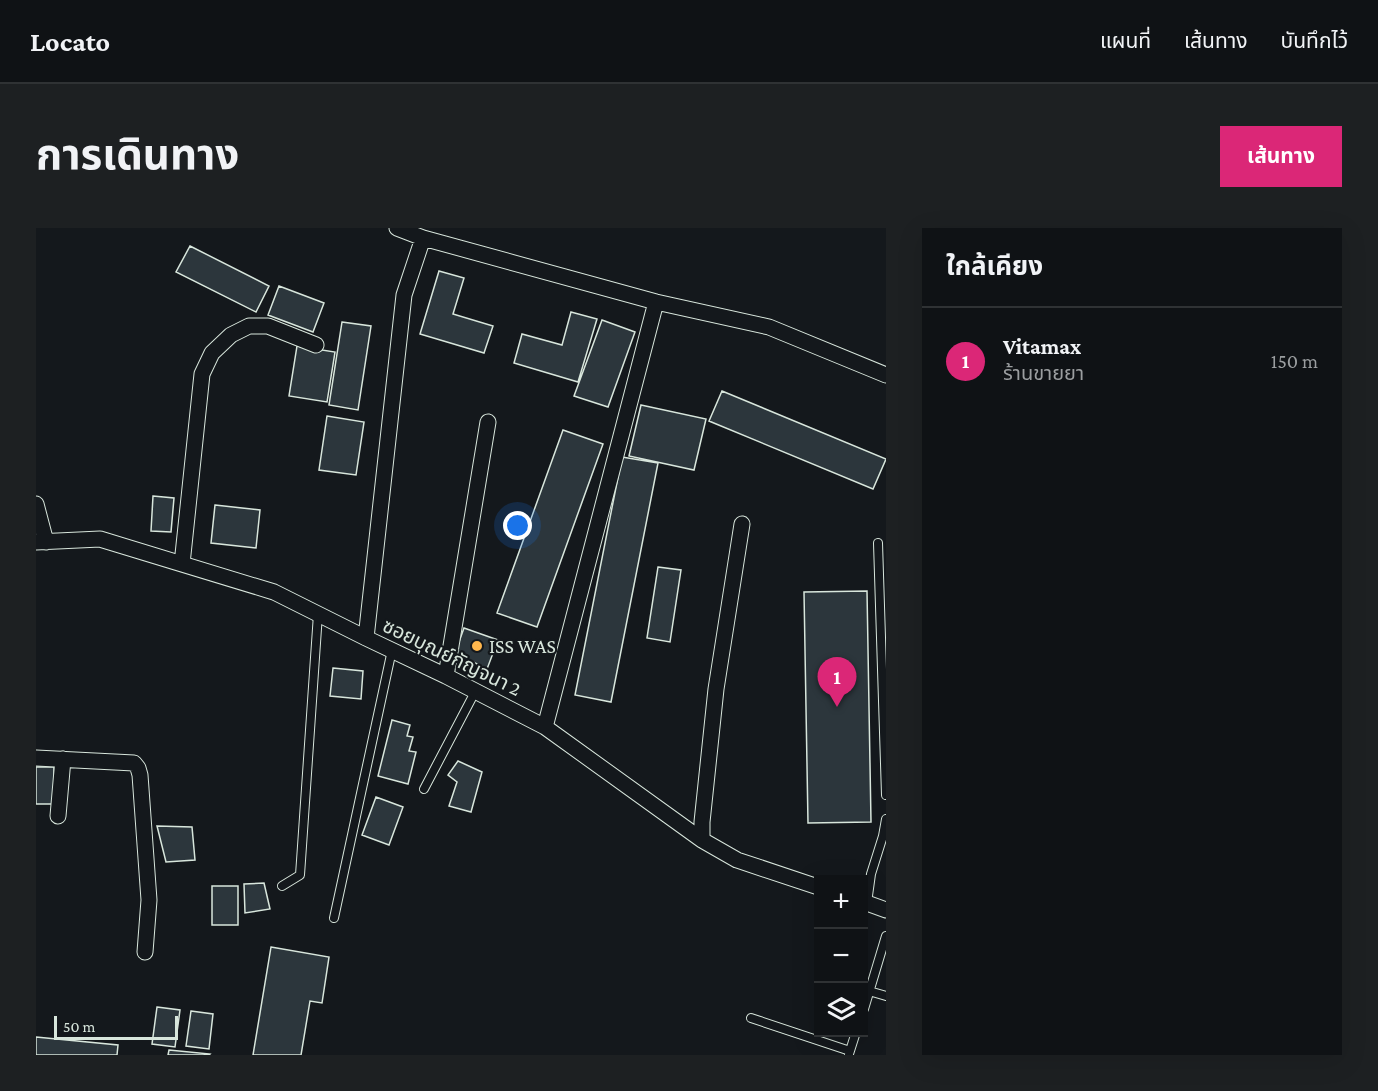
<!DOCTYPE html>
<html lang="th">
<head>
<meta charset="utf-8">
<style>
	:root { --surface:#0f1215; --page:#1d2022; --text:#f1f3f6; --muted:#9b9ea0; --line:#2f3234; --accent:#db2777 }
	body { margin:0; font-family:"Crimson Pro","Noto Sans Thai",serif; background:var(--page); color:var(--text) }
	.controls { position:absolute; right:18px; bottom:18px; display:grid; overflow:hidden; border-radius:0px; box-shadow:0 6px 24px #0002 }
	.controls button { width:54px; height:54px; display:grid; place-items:center; padding:0; border:0; border-bottom:2px solid var(--line); background:var(--surface); color:var(--text); font:30px sans-serif }
	.scale { position:absolute; left:18px; bottom:15px; width:124px; box-sizing:border-box; padding-left:6px; border:3px solid #d8e6dc; border-top:0; font-size:16px; line-height:21px; white-space:nowrap; color:#d8e6dc; -webkit-text-stroke:4px #14181c; paint-order:stroke }
	.you { position:absolute; left:482px; top:298px; width:21px; height:21px; margin:-15px; border:4px solid #fff; border-radius:50%; background:#1a73e8; box-shadow:0 0 0 9px #1a73e833 }
	.badge { display:grid; place-items:center; width:39px; height:39px; border-radius:50%; background:var(--accent); color:#fff; font-size:20px; font-weight:700 }
	.pin { position:absolute; translate:-50% -50px; filter:drop-shadow(0 2px 3px #0008) }
	.pin::after { content:''; position:absolute; top:32px; width:21px; height:18px; background:inherit; clip-path:polygon(0 0,100% 0,50% 100%) }
	.list { margin:0; padding:0; list-style:none }
	h2 { display:flex; justify-content:space-between; align-items:center; height:78px; margin:0; padding:0 24px; font-size:26px }
	h2 small { font-size:20px; font-weight:400; color:var(--muted) }
	.list li { display:grid; grid-template-columns:39px 1fr auto; gap:18px; align-items:center; box-sizing:border-box; height:108px; padding:0 24px; border-top:2px solid var(--line) }
	.list b { display:block; font-size:22px; white-space:nowrap }
	.list p { margin:0; font-size:20px; white-space:nowrap; color:var(--muted) }
	.list em { font-size:20px; font-style:normal; color:var(--muted) }
	.icon { flex:none; width:33px; height:33px; fill:none; stroke:currentColor; stroke-width:2; stroke-linecap:round; stroke-linejoin:round }
	.map { position:relative; flex:none; width:850px; height:827px; overflow:hidden; border-radius:0px }
	header { display:flex; align-items:center; gap:36px; box-sizing:border-box; height:84px; padding:0 30px; background:var(--surface); border-bottom:2px solid var(--line) }
	header strong { font-size:28px }
	nav { display:flex; gap:33px; margin-inline-start:auto; font-size:21px }
	.intro { display:flex; align-items:center; justify-content:space-between; box-sizing:border-box; height:144px; padding:0 36px }
	h1 { margin:0; font-size:42px }
	.button { padding:15px 27px; border-radius:0px; background:var(--accent); color:#fff; font-size:21px; font-weight:700 }
	main { display:flex; gap:36px; padding:0 36px }
	aside { flex:1; background:var(--surface); border-radius:0px; box-shadow:0 6px 24px #0002 }
	.map>svg:first-child { display:block }
	.building { fill:#2c363c; stroke:#d8e6dc; stroke-width:1.5 }
	.lines { fill:none; stroke-linecap:round; stroke-linejoin:round }
	.service-casing { stroke:#d8e6dc; stroke-width:10 }
	.minor-casing { stroke:#d8e6dc; stroke-width:17 }
	.service { stroke:#14181c; stroke-width:8 }
	.minor { stroke:#14181c; stroke-width:15 }
	.poi-dot { fill:#ffb74d; stroke:#14181c; stroke-width:2 }
	.labels { text-anchor:middle; stroke-width:4.5; stroke-linejoin:round; paint-order:stroke }
	.poi-label { font-size:20px; fill:#d8e6dc; stroke:#14181c; text-anchor:start }
	.street-label { font-size:20px; fill:#d8e6dc; stroke:#14181c }
</style>
</head>
<body>
<header>
<strong>Locato</strong>
<nav><a>แผนที่</a><a>เส้นทาง</a><a>บันทึกไว้</a></nav>
</header>
<div class="intro"><h1>การเดินทาง</h1><a class="button">เส้นทาง</a></div>
<main>
<div class="map">
<svg width="850" height="827" viewBox="0 0 850 827">
	<rect width="100%" height="100%" fill="#14181c"/>
	<path class="building" d="M154,18l79,40 -13,26 -80,-40z
		M403,43l25,7 -11,36 40,12 -9,27 -64,-19z
		M243,58l45,17 -11,29 -45,-17z
		M535,84l26,7 -19,63 -64,-19 8,-29 40,11z
		M566,92l33,12 -27,75 -34,-11z
		M306,94l29,4 -13,84 -29,-5z
		M261,118l38,6 -8,50 -38,-6z
		M686,163l164,68 -13,30 -164,-68z
		M605,177l65,14 -12,51 -65,-14z
		M291,188l37,6 -8,53 -37,-5z
		M527,202l40,14 -66,183 -40,-14z
		M586,229l36,6 -47,239 -36,-7z
		M117,268l21,2 -3,34 -20,-1z
		M179,277l45,5 -4,38 -45,-5z
		M622,339l23,3 -11,72 -23,-4z
		M831,363l4,231 -63,1 -4,-231z
		M428,400l34,12 -11,29 -32,-16z
		M297,440l30,3 -2,28 -31,-3z
		M356,492l18,5 -3,11 6,1 -4,14 7,1 -8,32 -30,-8z
		M422,533l24,11 -11,40 -22,-6 8,-24 -9,-7z
		M0,539h18v37h-18z
		M340,569l27,10 -14,38 -27,-10z
		M121,598l35,1 3,33 -29,2z
		M228,655l6,26 -25,4 -1,-29z
		M176,658h26v39h-26z
		M235,719l58,10 -7,46 -12,-2 -9,54h-48z
		M121,779l23,3 -5,37 -23,-3z
		M155,783l22,3 -4,35 -23,-3z
		M0,809l82,8 -1,10h-81z
		M133,822l41,4 -1,1h-41z"/>
	<g class="lines">
		<g class="service-casing">
			<path id="service" d="M842,315l8,252
				M388,561l51,-97
				M246,658l18,-11 18,-261
				M831,675l4,-29 12,-38 3,-17
				M298,690l58,-268
				M833,763l17,5
				M828,781l22,-73
				M715,790l99,33
				M813,826l7,-22"/>
		</g>
		<g class="minor-casing">
			<path id="minor" d="M361,0l26,10 233,64 113,25 117,48
				M0,276l10,38
				M0,314l64,-3 174,53 92,46 80,38 99,51 157,113 35,20 81,27
				M146,336l20,-190 10,-21 19,-18 18,-9h19l48,19
				M330,410l38,-343 19,-57
				M410,448l42,-254
				M509,499l111,-425
				M0,530l98,5 4,5 2,7 9,125 -4,52
				M22,588l5,-57
				M666,612v-18l14,-133 26,-165
				M828,674l22,8"/>
		</g>
		<use href="#service" class="service"/>
		<use href="#minor" class="minor"/>
	</g>
	<circle class="poi-dot" cx="441" cy="418" r="6"/>
	<g class="labels">
		<g class="poi-label">
			<text x="453" y="425">ISS WAS</text>
		</g>
		<g class="street-label">
			<text transform="translate(416 429) rotate(26)" y="7">ซอยบุณย์กัญจนา 2</text>
		</g>
	</g>
</svg>
<div class="controls">
<button>+</button>
<button>−</button>
<button><svg class="icon" aria-label="layers" viewBox="0 0 24 24"><path d="M12 4l9 5-9 5-9-5zM3 14l9 5 9-5"/></svg></button>
</div>
<div class="scale">50 m</div>
<div class="you"></div>
<div class="pin badge" style="left:801px;top:479px">1</div>
</div>
<aside>
<h2>ใกล้เคียง<small></small></h2>
<ul class="list">
<li><span class="badge">1</span><div><b>Vitamax</b><p>ร้านขายยา</p></div><em>150 m</em></li>
</ul>
</aside>
</main>
</body>
</html>
